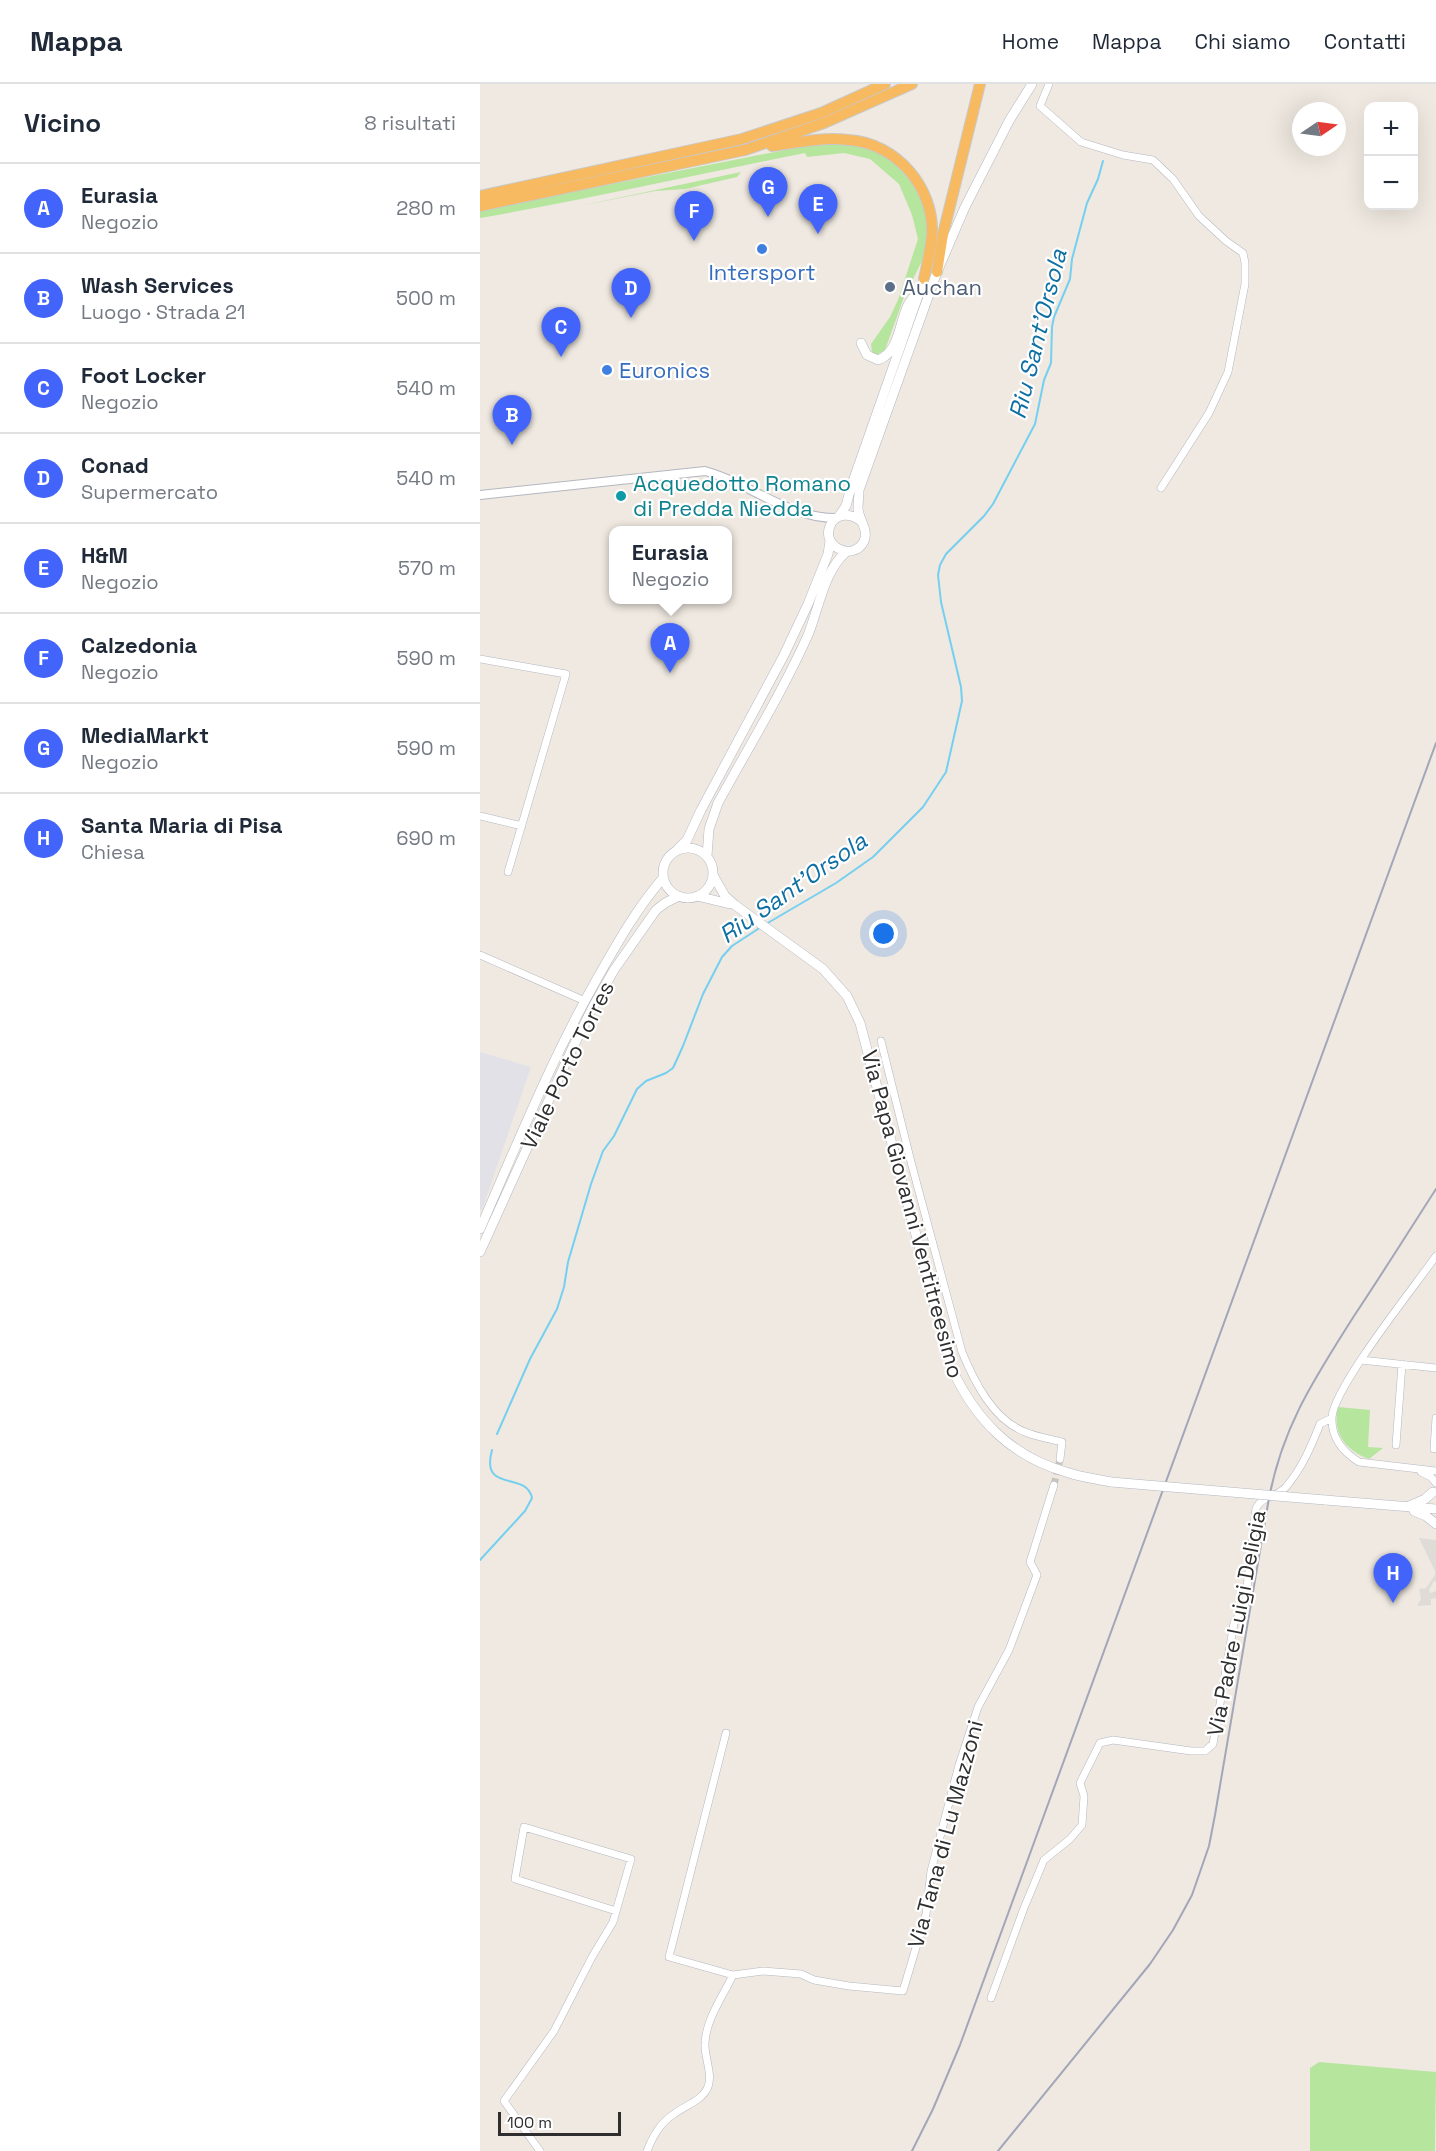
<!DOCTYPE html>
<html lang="it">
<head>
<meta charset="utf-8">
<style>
	:root { --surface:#fff; --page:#f6f6f7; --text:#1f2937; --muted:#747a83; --line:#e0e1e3; --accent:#4264fb }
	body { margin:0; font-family:"Space Grotesk",sans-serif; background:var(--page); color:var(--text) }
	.controls { position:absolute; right:18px; top:18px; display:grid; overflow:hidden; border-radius:12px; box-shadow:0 6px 24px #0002 }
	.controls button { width:54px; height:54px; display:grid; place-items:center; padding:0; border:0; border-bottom:2px solid var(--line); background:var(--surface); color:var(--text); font:30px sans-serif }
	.compass { position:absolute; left:812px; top:18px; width:54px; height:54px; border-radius:50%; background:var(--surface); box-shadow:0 6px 24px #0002; rotate:77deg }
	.scale { position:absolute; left:18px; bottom:15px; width:123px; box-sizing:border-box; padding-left:6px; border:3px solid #2e2e2e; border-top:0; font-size:16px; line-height:21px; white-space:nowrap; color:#2e2e2e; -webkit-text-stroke:4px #fff; paint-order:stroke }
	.you { position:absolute; left:404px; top:850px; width:21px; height:21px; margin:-15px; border:4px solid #fff; border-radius:50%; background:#1a73e8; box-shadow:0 0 0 9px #1a73e833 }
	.badge { display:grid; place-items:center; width:39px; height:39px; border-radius:50%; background:var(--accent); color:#fff; font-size:20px; font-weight:700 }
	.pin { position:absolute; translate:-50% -50px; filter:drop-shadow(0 2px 3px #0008) }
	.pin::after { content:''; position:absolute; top:32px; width:21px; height:18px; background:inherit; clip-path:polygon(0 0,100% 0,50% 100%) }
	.popup { position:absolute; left:129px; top:442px; width:123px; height:78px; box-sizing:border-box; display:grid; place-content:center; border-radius:12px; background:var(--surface); filter:drop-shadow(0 2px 4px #0005); font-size:20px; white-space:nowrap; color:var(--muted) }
	.popup b { font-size:22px; color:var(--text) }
	.popup::after { content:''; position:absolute; left:50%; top:100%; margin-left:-12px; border:12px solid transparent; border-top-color:var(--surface) }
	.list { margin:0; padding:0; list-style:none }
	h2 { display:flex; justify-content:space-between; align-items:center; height:78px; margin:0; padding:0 24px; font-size:26px }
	h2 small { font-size:20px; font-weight:400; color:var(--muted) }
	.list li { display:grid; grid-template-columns:39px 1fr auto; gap:18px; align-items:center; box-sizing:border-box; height:90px; padding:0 24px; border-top:2px solid var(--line) }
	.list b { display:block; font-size:22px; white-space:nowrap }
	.list p { margin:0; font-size:20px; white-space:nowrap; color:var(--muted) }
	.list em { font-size:20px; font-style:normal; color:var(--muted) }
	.map { position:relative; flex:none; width:956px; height:2067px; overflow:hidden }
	header { display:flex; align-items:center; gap:36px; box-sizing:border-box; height:84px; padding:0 30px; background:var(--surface); border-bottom:2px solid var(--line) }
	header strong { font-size:28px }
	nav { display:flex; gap:33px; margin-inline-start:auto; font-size:21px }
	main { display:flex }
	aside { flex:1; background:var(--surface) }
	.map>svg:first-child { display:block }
	.industrial { fill:#e3e1e8 }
	.green { fill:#b6e59e }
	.plaza { fill:#dfdcd8 }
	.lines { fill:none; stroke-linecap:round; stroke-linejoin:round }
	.stream { stroke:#75cff0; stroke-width:2 }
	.minor-tunnel { stroke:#c8c4bd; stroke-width:7; stroke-dasharray:7 3.5; stroke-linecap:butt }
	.minor-casing { stroke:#b4b7c1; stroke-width:8 }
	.tertiary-casing { stroke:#b4b7c1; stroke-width:10 }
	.secondary-casing { stroke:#b4b7c1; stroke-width:10 }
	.trunk-casing { stroke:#c9c9c9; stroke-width:12 }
	.minor { stroke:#fff; stroke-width:7 }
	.tertiary { stroke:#fff; stroke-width:8 }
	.secondary { stroke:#fff; stroke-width:9 }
	.trunk { stroke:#f8ba60; stroke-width:10 }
	.rail { stroke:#a3a6b8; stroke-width:2 }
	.secondary-bridge-casing { stroke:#b4b7c1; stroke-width:10; stroke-linecap:butt }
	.secondary-bridge { stroke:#fff; stroke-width:9 }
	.shop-dot { fill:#3f7fe0; stroke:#fff; stroke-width:2 }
	.service-dot { fill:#5c6f8a; stroke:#fff; stroke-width:2 }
	.culture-dot { fill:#0f9aa8; stroke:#fff; stroke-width:2 }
	.labels { text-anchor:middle; stroke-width:4.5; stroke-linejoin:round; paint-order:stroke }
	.shop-label { font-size:22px; fill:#366cbe; stroke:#fff }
	.service-label { font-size:22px; fill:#4e5e75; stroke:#fff; text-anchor:start }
	.culture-label { font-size:22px; fill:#0d838f; stroke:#fff; text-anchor:start }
	.street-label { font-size:22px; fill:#2e2e2e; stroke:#fff }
	.water-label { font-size:24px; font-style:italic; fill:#0d6fa3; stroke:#fff }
</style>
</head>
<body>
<header>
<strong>Mappa</strong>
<nav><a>Home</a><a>Mappa</a><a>Chi siamo</a><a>Contatti</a></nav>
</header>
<main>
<aside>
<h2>Vicino<small>8 risultati</small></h2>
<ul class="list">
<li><span class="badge">A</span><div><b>Eurasia</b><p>Negozio</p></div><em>280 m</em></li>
<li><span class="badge">B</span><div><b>Wash Services</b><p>Luogo · Strada 21</p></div><em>500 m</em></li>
<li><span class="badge">C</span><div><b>Foot Locker</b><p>Negozio</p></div><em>540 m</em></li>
<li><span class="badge">D</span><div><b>Conad</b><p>Supermercato</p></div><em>540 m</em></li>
<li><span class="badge">E</span><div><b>H&amp;M</b><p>Negozio</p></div><em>570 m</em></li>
<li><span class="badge">F</span><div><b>Calzedonia</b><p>Negozio</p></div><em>590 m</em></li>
<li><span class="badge">G</span><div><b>MediaMarkt</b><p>Negozio</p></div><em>590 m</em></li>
<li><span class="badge">H</span><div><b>Santa Maria di Pisa</b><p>Chiesa</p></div><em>690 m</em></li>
</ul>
</aside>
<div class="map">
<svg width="956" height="2067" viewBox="0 0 956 2067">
	<rect width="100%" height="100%" fill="#efe9e1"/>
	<path class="industrial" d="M0,968l51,15 -49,143 -2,-1z"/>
	<path class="green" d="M368,58l31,10 31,24 15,28 3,32 -4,21 -20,40 -19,53 -8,5 -5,-3 -1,-8 19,-27 8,-17 20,-61 -6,-24 -13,-31 -29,-25 -26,-6 -37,4 -2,-4c-109,22 -216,46 -325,65v-8l330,-65z
		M261,88l-4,5 -52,12 -30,2 -80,16z
		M858,1323l32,3 -2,37 15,1 -14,11c-24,-9 -37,-26 -31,-52z
		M839,1978l117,10 -1,79h-125v-83z"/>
	<path class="plaza" d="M939,1454l17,2v42l-2,-1 -5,9 1,3 6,-2v7l-5,1v6l-14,1 4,-7 -2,-10 7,-1 9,-13v-4z"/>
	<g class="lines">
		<path class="stream" d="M286,840l70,-41 37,-26 50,-50 23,-35 16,-71 -1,-14 -20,-85 -3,-27 2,-10 6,-11 38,-38 9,-12 42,-80 9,-44 7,-17 1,-36 2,-10 16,-38 2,-20 15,-56 11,-24 5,-18
			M17,1350l33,-75 27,-50 7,-22 4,-25 23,-78 12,-33 11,-15 23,-47 9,-8 20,-8 7,-5 10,-22 20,-52 19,-37 10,-11 29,-19
			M0,1476l45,-49 7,-13c-6,-28 -52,-4 -40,-48"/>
		<path class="minor-tunnel" d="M574,1401l6,-26"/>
		<g class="minor-casing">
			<path id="minor" d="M569,0l-9,22 41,36 42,13 30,5 20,19 26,37 27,25 17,12 2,10v21l-17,88 -19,41 -48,75
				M0,575l86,15 -58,198
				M0,732l42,10
				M0,871l105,46
				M401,957l30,121 51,190c12,29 31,68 63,80 12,5 25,7 37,10l-2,17
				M956,1172c-21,30 -102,131 -104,161 -1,20 11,35 27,45l77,9
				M881,1276l75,8
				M916,1361l6,-81
				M954,1365l2,-31
				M941,1388l10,5 5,6
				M253,1891l30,-4 38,3 13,6 35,6 54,5 23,-77 5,-43 28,-106 19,-58 31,-57 28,-75 -7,-13 24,-77
				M511,1914l33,-90 20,-48 26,-21 12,-14 2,-29 -4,-13 20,-40 13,-3 78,11h14l8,-7 21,-121 11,-18 11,-97c6,-12 21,-11 30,-21 16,-19 25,-40 34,-63l12,-6
				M60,2067l-36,-50 50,-70 38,-74 21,-35 18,-63 -107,-32 -9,52 101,32
				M167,2067c6,-15 13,-28 27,-37 10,-8 27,-13 33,-25 7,-13 -3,-32 -2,-46 1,-24 18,-47 28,-68l-64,-18 57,-224"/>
		</g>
		<g class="tertiary-casing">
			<path id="tertiary" d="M0,411l225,-24c45,12 82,47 130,47"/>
		</g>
		<g class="secondary-casing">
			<path id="secondary" d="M381,259l6,12 11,5c21,-7 21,-37 30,-55 2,-4 6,-8 9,-12
				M359,432l7,-10 5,-19 73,-208
				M381,437c-10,-8 -25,-9 -31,5 -9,21 24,36 34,15 5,-11 -5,-21 -6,-32 0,-6 1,-13 1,-19l78,-218 28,-65 44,-86 23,-37
				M183 789a25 25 0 1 1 50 0a25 25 0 1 1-50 0Z
				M198,765l9,-9 14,-30 83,-155 24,-51 20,-50 2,-13
				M227,772l2,-27 9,-26c30,-55 64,-110 90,-168 11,-27 16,-64 38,-83
				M233,791l12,21 10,9 88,64 24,27 13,27 91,344c24,52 59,89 115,105 14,5 30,7 45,10
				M217,812l33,8
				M0,1145c37,-85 72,-171 118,-252 20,-35 39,-69 65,-99
				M0,1168l92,-203 22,-44 20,-35 42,-60 9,-7 14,-7
				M845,1416l111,9
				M929,1422l16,-7 8,-7
				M934,1427l12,5 10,8"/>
		</g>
		<g class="trunk-casing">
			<path id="trunk" d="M292,62c26,-4 51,-9 77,-6 47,3 85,47 83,94 -1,15 -5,30 -8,45
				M0,112l262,-57 79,-26 64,-29
				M0,122l265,-56 79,-27 88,-39
				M457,188l6,-38 37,-150"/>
		</g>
		<use href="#minor" class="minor"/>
		<use href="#tertiary" class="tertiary"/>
		<use href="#secondary" class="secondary"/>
		<use href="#trunk" class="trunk"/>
		<path class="rail" d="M432,2067l21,-42 27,-64 476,-1302
			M518,2067l152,-187 23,-34 19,-35 17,-49 6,-31 54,-317c14,-73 46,-120 85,-182 28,-42 55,-85 82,-127"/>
		<g class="secondary-bridge-casing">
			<path id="secondary-bridge" d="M631,1398l214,18"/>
		</g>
		<use href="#secondary-bridge" class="secondary-bridge"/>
	</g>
	<g class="shop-dot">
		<circle cx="282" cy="165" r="6"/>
		<circle cx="127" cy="286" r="6"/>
	</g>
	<circle class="service-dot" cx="410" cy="203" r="6"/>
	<circle class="culture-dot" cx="141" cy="412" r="6"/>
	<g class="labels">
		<g class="shop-label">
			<text x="282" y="196">Intersport</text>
			<text x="139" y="294" text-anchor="start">Euronics</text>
		</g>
		<g class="service-label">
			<text x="422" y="211">Auchan</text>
		</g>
		<g class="culture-label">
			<text x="153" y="407">Acquedotto Romano<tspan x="153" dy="25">di Predda Niedda</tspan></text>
		</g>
		<g class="street-label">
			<text transform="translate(87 981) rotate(-64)" y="8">Viale Porto Torres</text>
			<text transform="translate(433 1130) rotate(75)" y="8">Via Papa Giovanni Ventitreesimo</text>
			<text transform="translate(756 1539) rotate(-79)" y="8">Via Padre Luigi Deligia</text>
			<text transform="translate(465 1750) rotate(-75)" y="8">Via Tana di Lu Mazzoni</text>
		</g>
		<g class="water-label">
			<text transform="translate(558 250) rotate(-76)" y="8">Riu Sant'Orsola</text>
			<text transform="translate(313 804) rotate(-35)" y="8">Riu Sant'Orsola</text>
		</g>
	</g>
</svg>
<div class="controls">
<button>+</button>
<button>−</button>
</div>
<svg class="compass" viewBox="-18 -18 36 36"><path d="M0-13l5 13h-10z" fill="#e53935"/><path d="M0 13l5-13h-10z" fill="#747a83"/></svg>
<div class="scale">100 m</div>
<div class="you"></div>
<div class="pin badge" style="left:190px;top:589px">A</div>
<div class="popup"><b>Eurasia</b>Negozio</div>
<div class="pin badge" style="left:32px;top:361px">B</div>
<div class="pin badge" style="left:81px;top:273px">C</div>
<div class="pin badge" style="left:151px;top:234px">D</div>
<div class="pin badge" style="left:338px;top:150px">E</div>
<div class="pin badge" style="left:214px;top:157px">F</div>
<div class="pin badge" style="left:288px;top:133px">G</div>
<div class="pin badge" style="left:913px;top:1519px">H</div>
</div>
</main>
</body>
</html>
